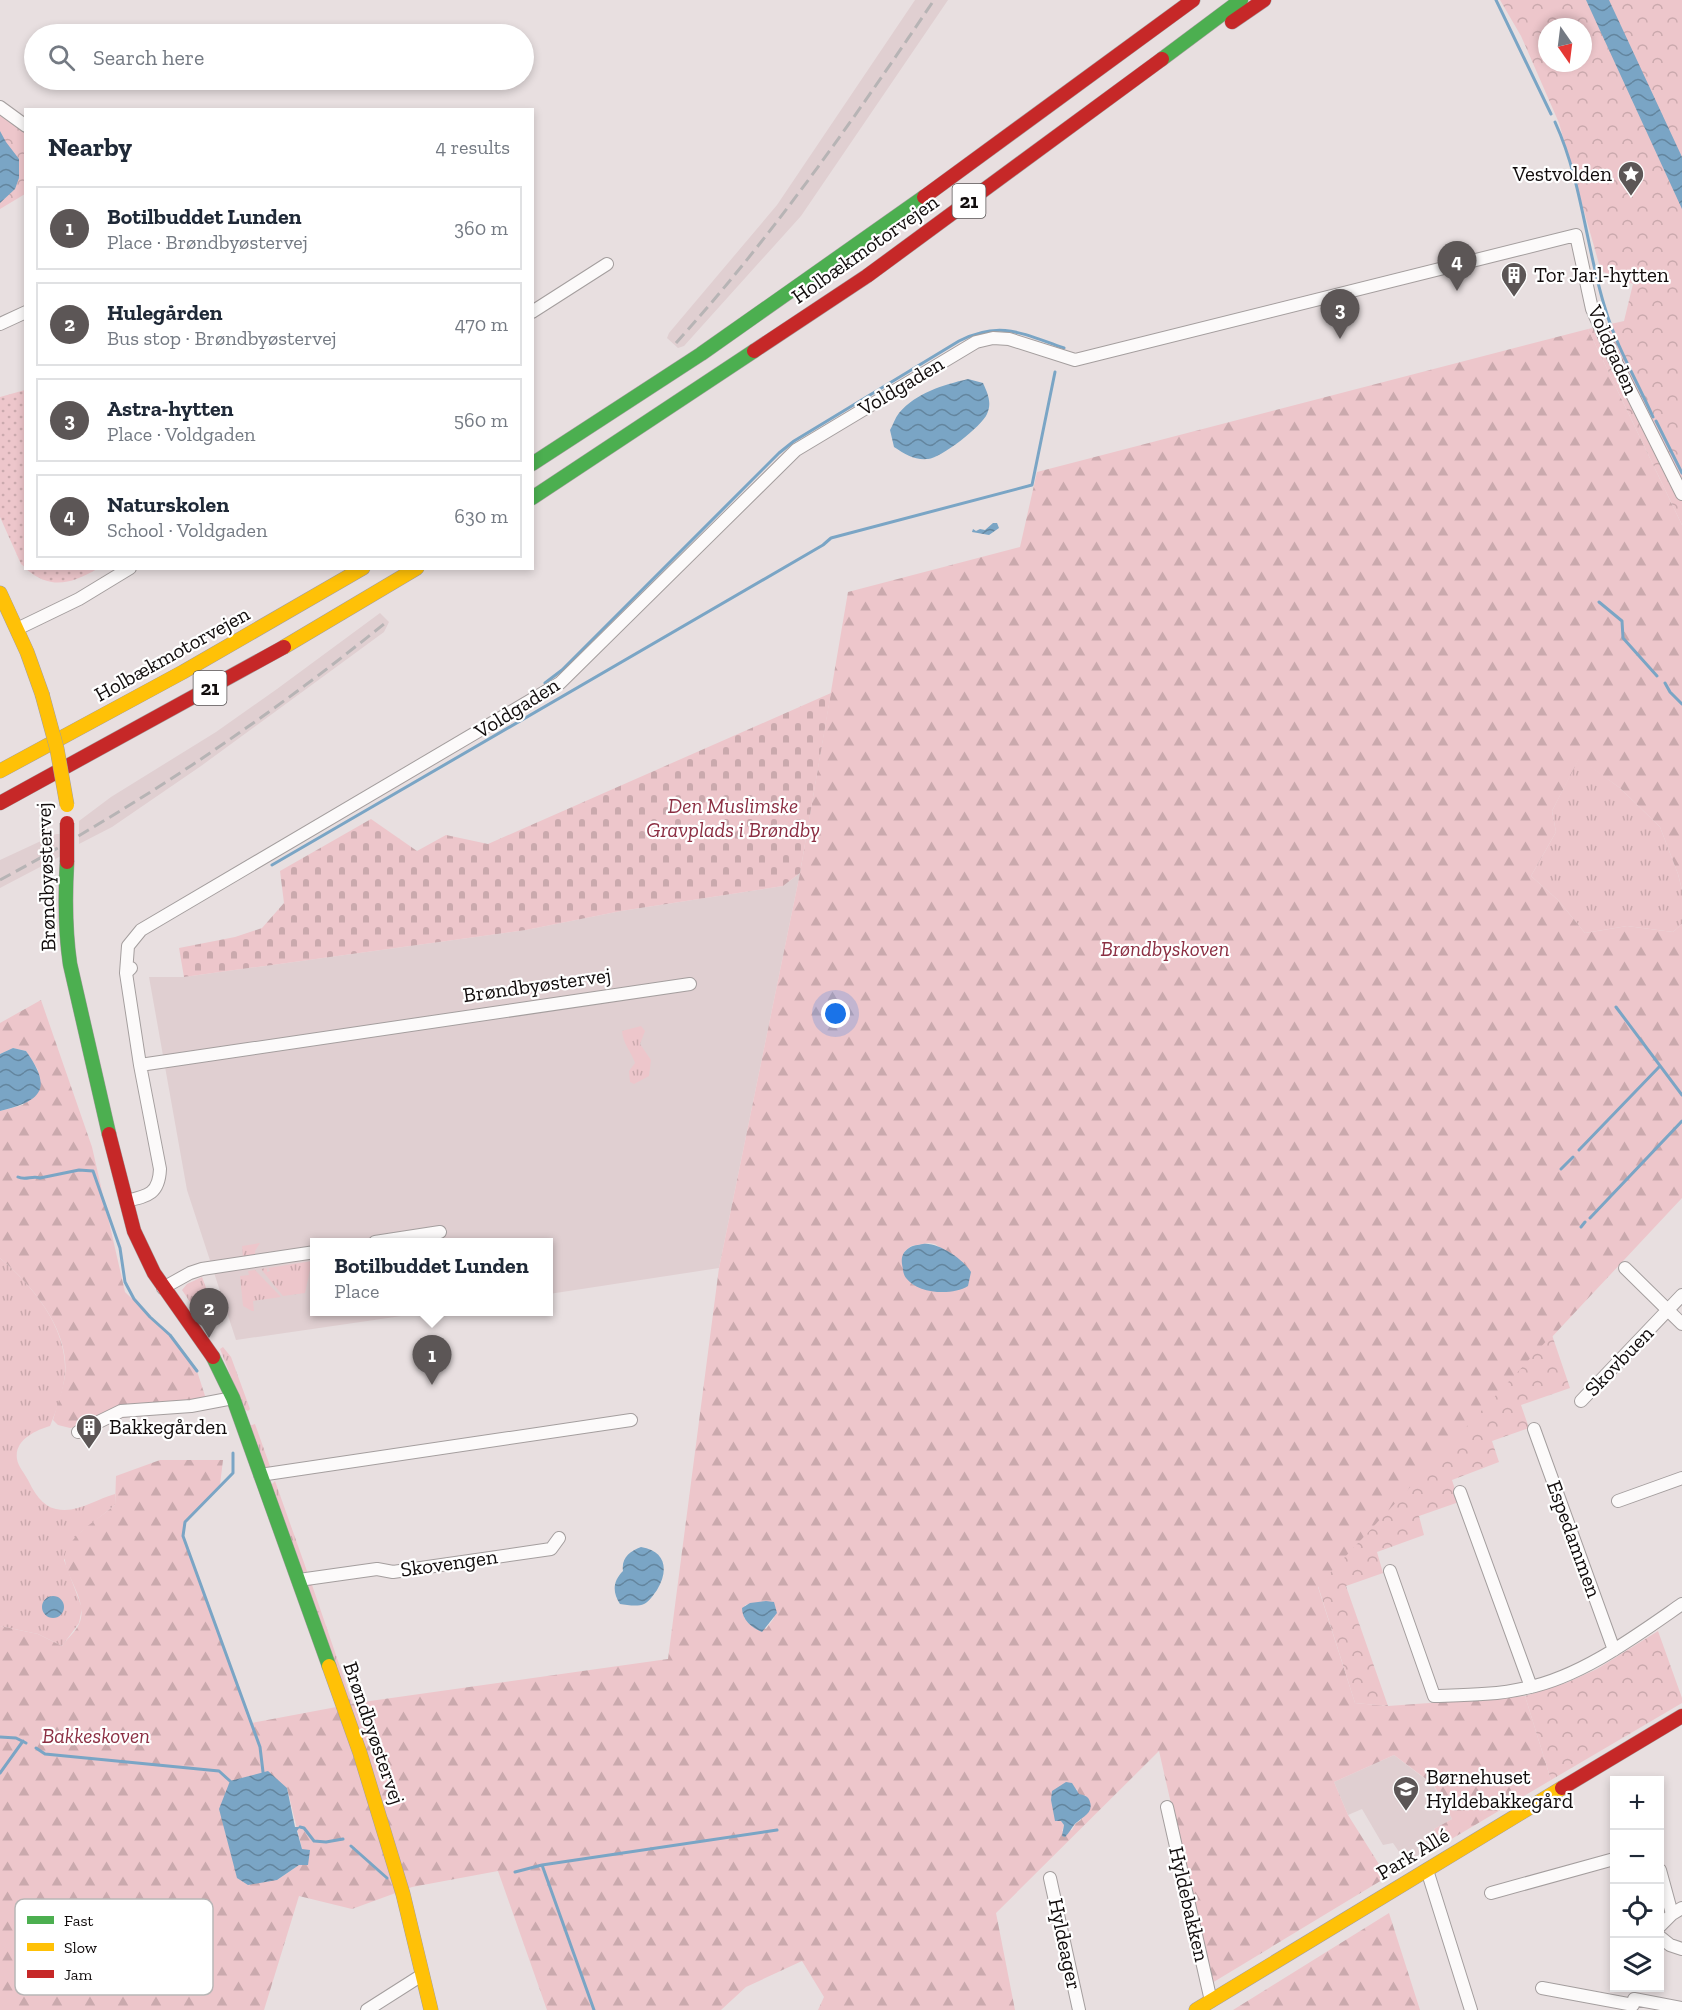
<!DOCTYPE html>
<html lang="en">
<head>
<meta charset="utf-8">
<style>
	:root { --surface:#fff; --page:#f6f6f7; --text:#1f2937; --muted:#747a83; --line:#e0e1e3; --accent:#5c5656 }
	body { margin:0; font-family:"Zilla Slab",serif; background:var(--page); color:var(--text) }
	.controls { position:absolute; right:18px; bottom:18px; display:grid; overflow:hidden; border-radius:0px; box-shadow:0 3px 9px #0003 }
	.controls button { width:54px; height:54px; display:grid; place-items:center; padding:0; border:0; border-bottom:2px solid var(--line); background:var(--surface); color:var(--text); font:30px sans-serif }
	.compass { position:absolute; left:1538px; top:18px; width:54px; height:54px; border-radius:50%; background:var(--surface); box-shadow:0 3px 9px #0003; rotate:166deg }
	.you { position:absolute; left:836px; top:1014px; width:21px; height:21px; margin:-15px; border:4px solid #fff; border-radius:50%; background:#1a73e8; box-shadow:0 0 0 9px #1a73e833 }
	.badge { display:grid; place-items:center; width:39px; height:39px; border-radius:50%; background:var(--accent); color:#fff; font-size:20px; font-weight:700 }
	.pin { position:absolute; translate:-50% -50px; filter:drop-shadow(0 2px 3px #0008) }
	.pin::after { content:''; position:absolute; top:32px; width:21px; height:18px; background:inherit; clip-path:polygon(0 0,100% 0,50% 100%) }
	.popup { position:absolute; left:310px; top:1238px; width:243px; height:78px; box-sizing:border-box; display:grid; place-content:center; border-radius:0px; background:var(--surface); filter:drop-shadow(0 2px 4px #0005); font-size:20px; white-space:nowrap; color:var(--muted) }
	.popup b { font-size:22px; color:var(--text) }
	.popup::after { content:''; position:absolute; left:50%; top:100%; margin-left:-12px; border:12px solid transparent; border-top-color:var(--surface) }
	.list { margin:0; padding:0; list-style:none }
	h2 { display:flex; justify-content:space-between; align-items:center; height:78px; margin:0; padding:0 24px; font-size:26px }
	h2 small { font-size:20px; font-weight:400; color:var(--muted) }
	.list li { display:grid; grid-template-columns:39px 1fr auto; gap:18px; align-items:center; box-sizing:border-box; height:84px; margin:0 12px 12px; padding:0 12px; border:2px solid var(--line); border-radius:0px }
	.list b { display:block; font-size:22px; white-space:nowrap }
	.list p { margin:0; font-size:20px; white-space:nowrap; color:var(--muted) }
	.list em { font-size:20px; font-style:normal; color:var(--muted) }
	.icon { flex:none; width:33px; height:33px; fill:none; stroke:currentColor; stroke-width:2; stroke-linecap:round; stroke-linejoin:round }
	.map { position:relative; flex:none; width:1682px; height:2010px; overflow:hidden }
	.search { position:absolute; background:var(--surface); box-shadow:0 3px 9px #0003; left:24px; top:24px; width:510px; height:66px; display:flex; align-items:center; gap:15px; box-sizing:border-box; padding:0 21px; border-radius:33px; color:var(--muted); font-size:22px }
	.panel { position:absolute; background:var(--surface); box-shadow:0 3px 9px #0003; left:24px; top:108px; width:510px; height:462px; border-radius:0px }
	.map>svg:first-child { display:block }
	.built { fill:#e0cfd1 }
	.grass { fill:url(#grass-tufts) }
	.forest { fill:url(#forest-firs); fill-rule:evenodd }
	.cemetery { fill:url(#cemetery-stones) }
	.park { fill:url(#park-crowns); fill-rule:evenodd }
	.garden { fill:url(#garden-dots) }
	.water { fill:url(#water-waves) }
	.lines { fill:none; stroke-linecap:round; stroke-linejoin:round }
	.stream { stroke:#7aa5c5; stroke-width:3 }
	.street-casing { stroke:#a49e9e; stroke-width:14 }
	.fast-casing { stroke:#a49e9e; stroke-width:15 }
	.slow-casing { stroke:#a49e9e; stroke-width:15 }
	.jam-casing { stroke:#a49e9e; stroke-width:15 }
	.street { stroke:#fcfafa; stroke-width:12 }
	.fast { stroke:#4caf50; stroke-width:14 }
	.slow { stroke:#ffc107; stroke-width:14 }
	.jam { stroke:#c62828; stroke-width:14 }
	.rail { stroke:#b7b4b5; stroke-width:3; stroke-dasharray:12 6; stroke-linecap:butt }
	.slow-bridge-casing { stroke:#a49e9e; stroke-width:15; stroke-linecap:butt }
	.jam-bridge-casing { stroke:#a49e9e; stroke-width:15; stroke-linecap:butt }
	.slow-bridge { stroke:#ffc107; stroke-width:14 }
	.jam-bridge { stroke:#c62828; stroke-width:14 }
	.labels { text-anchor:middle; stroke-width:4.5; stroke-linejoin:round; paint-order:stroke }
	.shield { fill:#fff; stroke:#585555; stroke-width:1.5 }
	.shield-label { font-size:20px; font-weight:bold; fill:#110c0c }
	.poi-label { font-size:21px; fill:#110c0c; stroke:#fff; text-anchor:start }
	.street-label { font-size:21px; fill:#110c0c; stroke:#fff }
	.park-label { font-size:21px; font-style:italic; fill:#8b2e42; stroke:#fff }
	.key { fill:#fff; stroke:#b8b6b6; stroke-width:1.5 }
	.key-label { font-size:16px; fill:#110c0c }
</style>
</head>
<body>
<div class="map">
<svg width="1682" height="2010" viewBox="0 0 1682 2010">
	<defs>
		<pattern id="grass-tufts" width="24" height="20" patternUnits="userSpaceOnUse" patternTransform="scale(1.5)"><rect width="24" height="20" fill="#edc6cb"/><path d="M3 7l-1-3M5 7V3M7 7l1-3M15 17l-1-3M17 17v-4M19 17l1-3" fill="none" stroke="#caa9ad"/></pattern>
		<pattern id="forest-firs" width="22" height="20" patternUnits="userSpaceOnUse" patternTransform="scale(1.5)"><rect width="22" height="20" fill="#edc6cb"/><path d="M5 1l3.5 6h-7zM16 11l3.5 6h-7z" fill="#caa9ad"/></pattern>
		<pattern id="cemetery-stones" width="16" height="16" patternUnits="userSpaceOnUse" patternTransform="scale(1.5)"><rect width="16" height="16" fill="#edc6cb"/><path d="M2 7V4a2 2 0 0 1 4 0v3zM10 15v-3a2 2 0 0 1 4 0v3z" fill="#caa9ad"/></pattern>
		<pattern id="park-crowns" width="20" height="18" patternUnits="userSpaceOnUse" patternTransform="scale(1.5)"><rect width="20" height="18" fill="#edc6cb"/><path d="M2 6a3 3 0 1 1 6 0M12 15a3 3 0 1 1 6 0" fill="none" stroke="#caa9ad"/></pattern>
		<pattern id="garden-dots" width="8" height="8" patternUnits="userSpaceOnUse" patternTransform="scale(1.5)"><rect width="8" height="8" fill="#edc6cb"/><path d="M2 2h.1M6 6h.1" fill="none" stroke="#caa9ad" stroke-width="1.8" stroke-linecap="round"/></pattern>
		<pattern id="water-waves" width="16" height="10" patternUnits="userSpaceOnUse" patternTransform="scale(1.5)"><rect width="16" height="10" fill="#7aa5c5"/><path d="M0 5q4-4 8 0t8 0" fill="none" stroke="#63859e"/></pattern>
	</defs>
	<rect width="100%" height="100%" fill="#e8dfe0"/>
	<path class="built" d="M915,0h33l-147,216 -117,130 -6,2 -11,-10 2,-5 108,-128z
		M380,613l9,9 -5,10 -183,134 -89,61 -33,17v-23l32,-24 105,-65 61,-43z
		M56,834h4l1,22 -61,32v-28z
		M800,873l-81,395 -170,26v-52h-234v70h114l-193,28 -49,-150 -38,-213h35l342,-47 95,-19 162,-25z
		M1394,1755l39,30 19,34 -18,10 9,15 -35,21 -15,-22 -10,2 -21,-36 -14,6 -14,-33z"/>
	<path class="grass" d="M1579,758l41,30 40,39 18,47 4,16v34l-9,8 -46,-6 -42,7 -27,-33 -27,-24 25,-44 -4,-21z
		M641,1026l4,5 -5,13 11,16 -2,16 -15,8 -4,-2 -1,-11 6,-8c-4,-12 -12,-19 -13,-32z
		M260,1243l-5,8v4l-12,2 -1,-11z
		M0,1258c32,27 67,69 65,114 -1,18 -8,37 -15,54 -14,4 -36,14 -33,33 1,7 8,15 11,21 6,12 14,26 28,29 21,5 40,-10 59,-15v11l-34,27 -17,28 18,48 -3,15 -17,23 -24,-12 -38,-8z
		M312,1261l-7,32 -22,3 -22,-27 6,-1v4l3,-1 -2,-3z
		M255,1270l26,27 -28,4 1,10h-2l-9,-5 -3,-30 9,-1 -1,-4z
		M202,1277l13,35 -3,8 -14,-6 -16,-24 5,-6z
		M223,1347l8,10 19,52 -2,2 -4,-2 -24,-60z
		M255,1424l16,45 -7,-2 -15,-41z
		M275,1481l33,93 -7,-3 -31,-85z
		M311,1582l70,205 -74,-198z"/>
	<path class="forest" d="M1588,329l94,196v365l-4,-16 -18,-47 -40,-39 -41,-29 -27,52 4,21 -25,44 27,24 27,33 42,-7 46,6 9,-8v274l-364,389 37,116 33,3 137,-10 26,84 -108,64 -9,-15 18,-10 -18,-34 -40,-30 -60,27 14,33 39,62 -175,106 -53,-232 -163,162 19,97h-197l6,-13 -22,-36 -56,26 -25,23h-174l-49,-139 -86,16 -60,22 -53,-13 -35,114h-264v-384l38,8 24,12c5,-7 14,-15 17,-22 12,-26 -23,-55 -12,-75 9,-18 33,-31 48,-44l1,-29 44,-16h63l-3,25 -35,37 -2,14 69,187 111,-21 305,-43 51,-391 81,-395 48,-281 172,-45 17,-75zM929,1243l6,1 11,8 -1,40 -20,-3 -13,-5 -8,-32 7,-6zM766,1601l8,17 -8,11 -22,-11 1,-13zM287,1788l15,61 -3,16 -22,15zM1077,1788l4,32 -6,4 -3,6 -10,1 2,-6 -3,-4z
		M41,1000l51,147 33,145 45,43 21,27 6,9 10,31 -137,26 -12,-3 -5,-5c4,-15 10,-30 12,-45 5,-45 -33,-90 -65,-117v-147l23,-6 15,-35 -12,-19 -13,-3 -13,6v-31z
		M1389,1913l31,97h-187z"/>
	<path class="cemetery" d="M831,693l-31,180 -17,13 -162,25 -95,19 -342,47 -5,-29 56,-11 27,-9 22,-25 -4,-32 91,-52 46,32 29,-16 42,9z"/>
	<path class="park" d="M1500,0h182v525l-94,-196 36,-8 9,-37 -32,-13 -42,-148 -38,-87zM1547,27h36v36h-36z
		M0,112l26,19 -1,63 -25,15z
		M1552,1335l18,53 -49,17 8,23 -37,13 7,21 -47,18 7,22 -40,14 5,19 -47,17 6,21 -37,13 42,120 -33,-3 -37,-117z
		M1658,1631l24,67v5l-131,77 -26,-84 41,-13 31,-14z"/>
	<path class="garden" d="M25,390h1v178l-5,-4 -21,-47v-120z
		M26,569v-1l71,1c-26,15 -46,21 -71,0z"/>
	<path class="water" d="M1586,0h23l73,157v52z
		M0,131l6,11 13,17v19l-4,11 -15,14z
		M968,379l15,4c5,11 9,20 4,31 -5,12 -46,44 -59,45 -14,1 -22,-4 -34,-12l-4,-17c3,-5 5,-12 9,-17 17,-20 44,-28 69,-34z
		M993,523h4l2,5 -10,7 -17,-3 1,-3 3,2 4,-2 5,1z
		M13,1048l13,3c27,38 16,50 -26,60v-57z
		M923,1244c15,-2 40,15 48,28l-3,14c-16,10 -50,8 -62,-8 -3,-4 -3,-9 -4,-14 -1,-7 1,-12 7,-16 4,-3 9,-3 14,-4z
		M641,1547c25,4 28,23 16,43 -3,4 -8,12 -13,14 -6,3 -17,1 -24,0 -8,-12 -7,-23 3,-33 -2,-13 7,-20 18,-24z
		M42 1607a11 11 0 1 1 22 0a11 11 0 1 1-22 0Z
		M766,1601l8,1 3,11 -15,19c-10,-4 -20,-12 -20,-24l8,-5z
		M268,1771l19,17 8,39h5l-3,4 5,18 8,1 -2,15h-9l-22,15 -29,5 -11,-7 -18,-69 11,-28z
		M1066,1782l6,1 7,11c6,1 10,3 11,8 4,12 -10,16 -16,23 -3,4 -5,8 -9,12l-3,-1 2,-11 -3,-4h-6l-4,-21 1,-9z"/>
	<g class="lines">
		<path class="stream" d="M1496,0l55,114
			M1555,122c27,59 31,125 50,186 11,38 32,73 48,109
			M1656,421l26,52
			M1599,602l23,19 1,17 34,38
			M545,683l17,-13 217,-217 15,-12 165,-100c42,-21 64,-7 105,7
			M1665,683l5,9 12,12
			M272,865l551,-320 8,-7 201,-53 23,-113
			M1616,1007l66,88
			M1579,1150l81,-84
			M1561,1169l12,-12
			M18,1177c8,4 14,-2 22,1l39,-8 14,1 27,77 5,34 9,17 16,18 20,18 27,36
			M1590,1218l92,-97
			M1581,1227l4,-5
			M233,1453v20l-48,49 -2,14 77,211 3,25
			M0,1737l16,1 10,5
			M36,1748l9,6 174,17 11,10
			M0,1773l23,-32
			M300,1827l4,1 10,13 12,1 17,-3
			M351,1846l36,32
			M542,1865l52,145
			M515,1872l27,-7 235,-35"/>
		<g class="street-casing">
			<path id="street" d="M0,107l26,19
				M532,312l75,-48
				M0,324l26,-12
				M17,629l62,-30 51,-31
				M126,973l2,-27 13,-16 419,-247 236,-233 180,-108 17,-4 16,1 66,21 501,-125 16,74 20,45 70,140
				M140,1065l550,-81
				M126,1201c22,-5 33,-7 34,-32l-20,-104 -14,-92 5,-5
				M375,1242l65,-10
				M1625,1268l57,56
				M163,1288l27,-15 12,-4 113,-17
				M1581,1401l101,-106
				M1534,1429l80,221
				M78,1432l43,-21 70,-5 42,-8
				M260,1475l371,-55
				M1460,1492l71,195
				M1618,1501l64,-23
				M1390,1571l44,125c31,-1 62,-1 92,-8 55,-11 110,-52 156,-84
				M299,1580l78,-11 16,3 158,-23 8,-11
				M1167,1807l44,194
				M1427,1870l44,140
				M1660,1870l12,44
				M1050,1878l29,132
				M1491,1893l123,-34
				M1660,1926l12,-12 10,-6
				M1660,1937l10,8 12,4
				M1542,1988l91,17
				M1634,1999l48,9
				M367,2010l55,-35"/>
		</g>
		<g class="fast-casing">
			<path id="fast" d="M1162,59l79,-59
				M532,464l169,-110 223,-157
				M532,498l222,-147
				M67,862c-2,35 -2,68 3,102l39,170
				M213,1357l20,41 96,268"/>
		</g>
		<g class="slow-casing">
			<path id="slow" d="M0,593l27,59 15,42
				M284,647l133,-79
				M0,771l183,-99 180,-104
				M329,1666l31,87 43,141 28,116
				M1196,2010l366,-222"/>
		</g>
		<g class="jam-casing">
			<path id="jam" d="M1232,22l32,-22
				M924,197l269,-197
				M754,351l113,-75 295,-217
				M0,803l284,-156
				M109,1134l25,97 20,42 59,84
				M1562,1788l120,-72"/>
		</g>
		<use href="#street" class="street"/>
		<use href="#fast" class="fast"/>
		<use href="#slow" class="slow"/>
		<use href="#jam" class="jam"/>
		<path class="rail" d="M676,343c96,-106 178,-224 258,-343
			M0,880c136,-73 264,-159 384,-256"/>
		<g class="slow-bridge-casing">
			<path id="slow-bridge" d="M42,694l15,55 10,56"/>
		</g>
		<g class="jam-bridge-casing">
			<path id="jam-bridge" d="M67,823v39"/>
		</g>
		<use href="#slow-bridge" class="slow-bridge"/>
		<use href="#jam-bridge" class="jam-bridge"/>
	</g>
	<defs>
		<g id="sight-pin" transform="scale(1.35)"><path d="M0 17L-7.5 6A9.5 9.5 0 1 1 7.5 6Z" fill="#5c5656" stroke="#fff"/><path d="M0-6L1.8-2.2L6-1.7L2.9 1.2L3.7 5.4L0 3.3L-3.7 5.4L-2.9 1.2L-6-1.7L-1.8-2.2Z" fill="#fff"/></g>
		<g id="building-pin" transform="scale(1.35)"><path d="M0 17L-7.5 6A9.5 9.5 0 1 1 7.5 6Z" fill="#5c5656" stroke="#fff"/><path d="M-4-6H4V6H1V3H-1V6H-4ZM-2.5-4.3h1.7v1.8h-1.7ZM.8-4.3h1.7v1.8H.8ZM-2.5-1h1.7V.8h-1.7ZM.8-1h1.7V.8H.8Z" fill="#fff"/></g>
		<g id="school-pin" transform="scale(1.35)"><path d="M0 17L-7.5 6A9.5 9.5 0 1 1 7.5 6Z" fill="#5c5656" stroke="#fff"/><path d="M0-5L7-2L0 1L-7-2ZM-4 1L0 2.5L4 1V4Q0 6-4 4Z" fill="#fff"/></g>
	</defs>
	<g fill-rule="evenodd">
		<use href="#sight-pin" x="1631" y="174"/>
		<use href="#building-pin" x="1514" y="275"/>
		<use href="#building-pin" x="89" y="1427"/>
		<use href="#school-pin" x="1406" y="1789"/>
	</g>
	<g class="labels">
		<g class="shield">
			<rect x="952.5" y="184" width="33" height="34" rx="4.5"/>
			<rect x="193.5" y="671" width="33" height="34" rx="4.5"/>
		</g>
		<g class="shield-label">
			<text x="969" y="208">21</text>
			<text x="210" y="695">21</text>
		</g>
		<g class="poi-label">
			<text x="1612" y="181" text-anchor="end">Vestvolden</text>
			<text x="1534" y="282">Tor Jarl-hytten</text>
			<text x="109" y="1434">Bakkegården</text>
			<text x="1426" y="1784">Børnehuset<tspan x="1426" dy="24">Hyldebakkegård</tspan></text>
		</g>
		<g class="street-label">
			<text transform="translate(865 249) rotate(-35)" y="7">Holbækmotorvejen</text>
			<text transform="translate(1613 350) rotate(66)" y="7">Voldgaden</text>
			<text transform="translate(901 386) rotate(-31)" y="7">Voldgaden</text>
			<text transform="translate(172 654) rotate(-29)" y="7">Holbækmotorvejen</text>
			<text transform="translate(517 708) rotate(-32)" y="7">Voldgaden</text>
			<text transform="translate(46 877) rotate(-92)" y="7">Brøndbyøstervej</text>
			<text transform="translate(537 985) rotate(-8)" y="7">Brøndbyøstervej</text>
			<text transform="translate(1619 1361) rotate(-46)" y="7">Skovbuen</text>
			<text transform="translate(1574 1539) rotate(70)" y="7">Espedammen</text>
			<text transform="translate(449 1563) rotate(-8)" y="7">Skovengen</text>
			<text transform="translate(374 1733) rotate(71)" y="7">Brøndbyøstervej</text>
			<text transform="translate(1413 1854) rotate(-31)" y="7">Park Allé</text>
			<text transform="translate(1189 1904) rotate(77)" y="7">Hyldebakken</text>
			<text transform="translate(1065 1944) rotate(78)" y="7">Hyldeager</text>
		</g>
		<g class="park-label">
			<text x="733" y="813">Den Muslimske<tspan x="733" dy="24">Gravplads i Brøndby</tspan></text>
			<text x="1165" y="956">Brøndbyskoven</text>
			<text x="96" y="1743">Bakkeskoven</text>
		</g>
	</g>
	<rect x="15" y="1899" width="198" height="96" rx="9" class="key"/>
	<rect x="27" y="1916" width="27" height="8" fill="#4caf50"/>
	<rect x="27" y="1943" width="27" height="8" fill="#ffc107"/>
	<rect x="27" y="1970" width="27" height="8" fill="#c62828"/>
	<g class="key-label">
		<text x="64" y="1926">Fast</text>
		<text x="64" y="1953">Slow</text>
		<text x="64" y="1980">Jam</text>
	</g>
</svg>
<div class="controls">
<button>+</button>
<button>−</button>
<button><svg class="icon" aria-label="locate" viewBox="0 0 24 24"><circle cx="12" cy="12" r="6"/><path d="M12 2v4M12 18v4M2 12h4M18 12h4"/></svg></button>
<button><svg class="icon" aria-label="layers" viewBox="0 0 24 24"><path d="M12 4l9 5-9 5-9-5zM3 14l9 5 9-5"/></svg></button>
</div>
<svg class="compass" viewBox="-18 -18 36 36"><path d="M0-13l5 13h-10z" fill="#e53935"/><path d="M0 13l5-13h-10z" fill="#747a83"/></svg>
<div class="you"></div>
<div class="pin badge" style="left:432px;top:1385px">1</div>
<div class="popup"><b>Botilbuddet Lunden</b>Place</div>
<div class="pin badge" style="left:209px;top:1338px">2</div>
<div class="pin badge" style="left:1340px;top:339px">3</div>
<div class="pin badge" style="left:1457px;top:291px">4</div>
<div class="search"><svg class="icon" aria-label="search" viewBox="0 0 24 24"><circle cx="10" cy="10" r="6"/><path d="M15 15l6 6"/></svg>Search here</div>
<section class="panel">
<h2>Nearby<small>4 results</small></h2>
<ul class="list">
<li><span class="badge">1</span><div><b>Botilbuddet Lunden</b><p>Place · Brøndbyøstervej</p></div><em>360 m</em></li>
<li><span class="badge">2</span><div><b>Hulegården</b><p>Bus stop · Brøndbyøstervej</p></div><em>470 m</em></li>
<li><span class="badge">3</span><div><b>Astra-hytten</b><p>Place · Voldgaden</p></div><em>560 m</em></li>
<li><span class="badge">4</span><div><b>Naturskolen</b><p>School · Voldgaden</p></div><em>630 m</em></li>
</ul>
</section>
</div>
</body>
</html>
